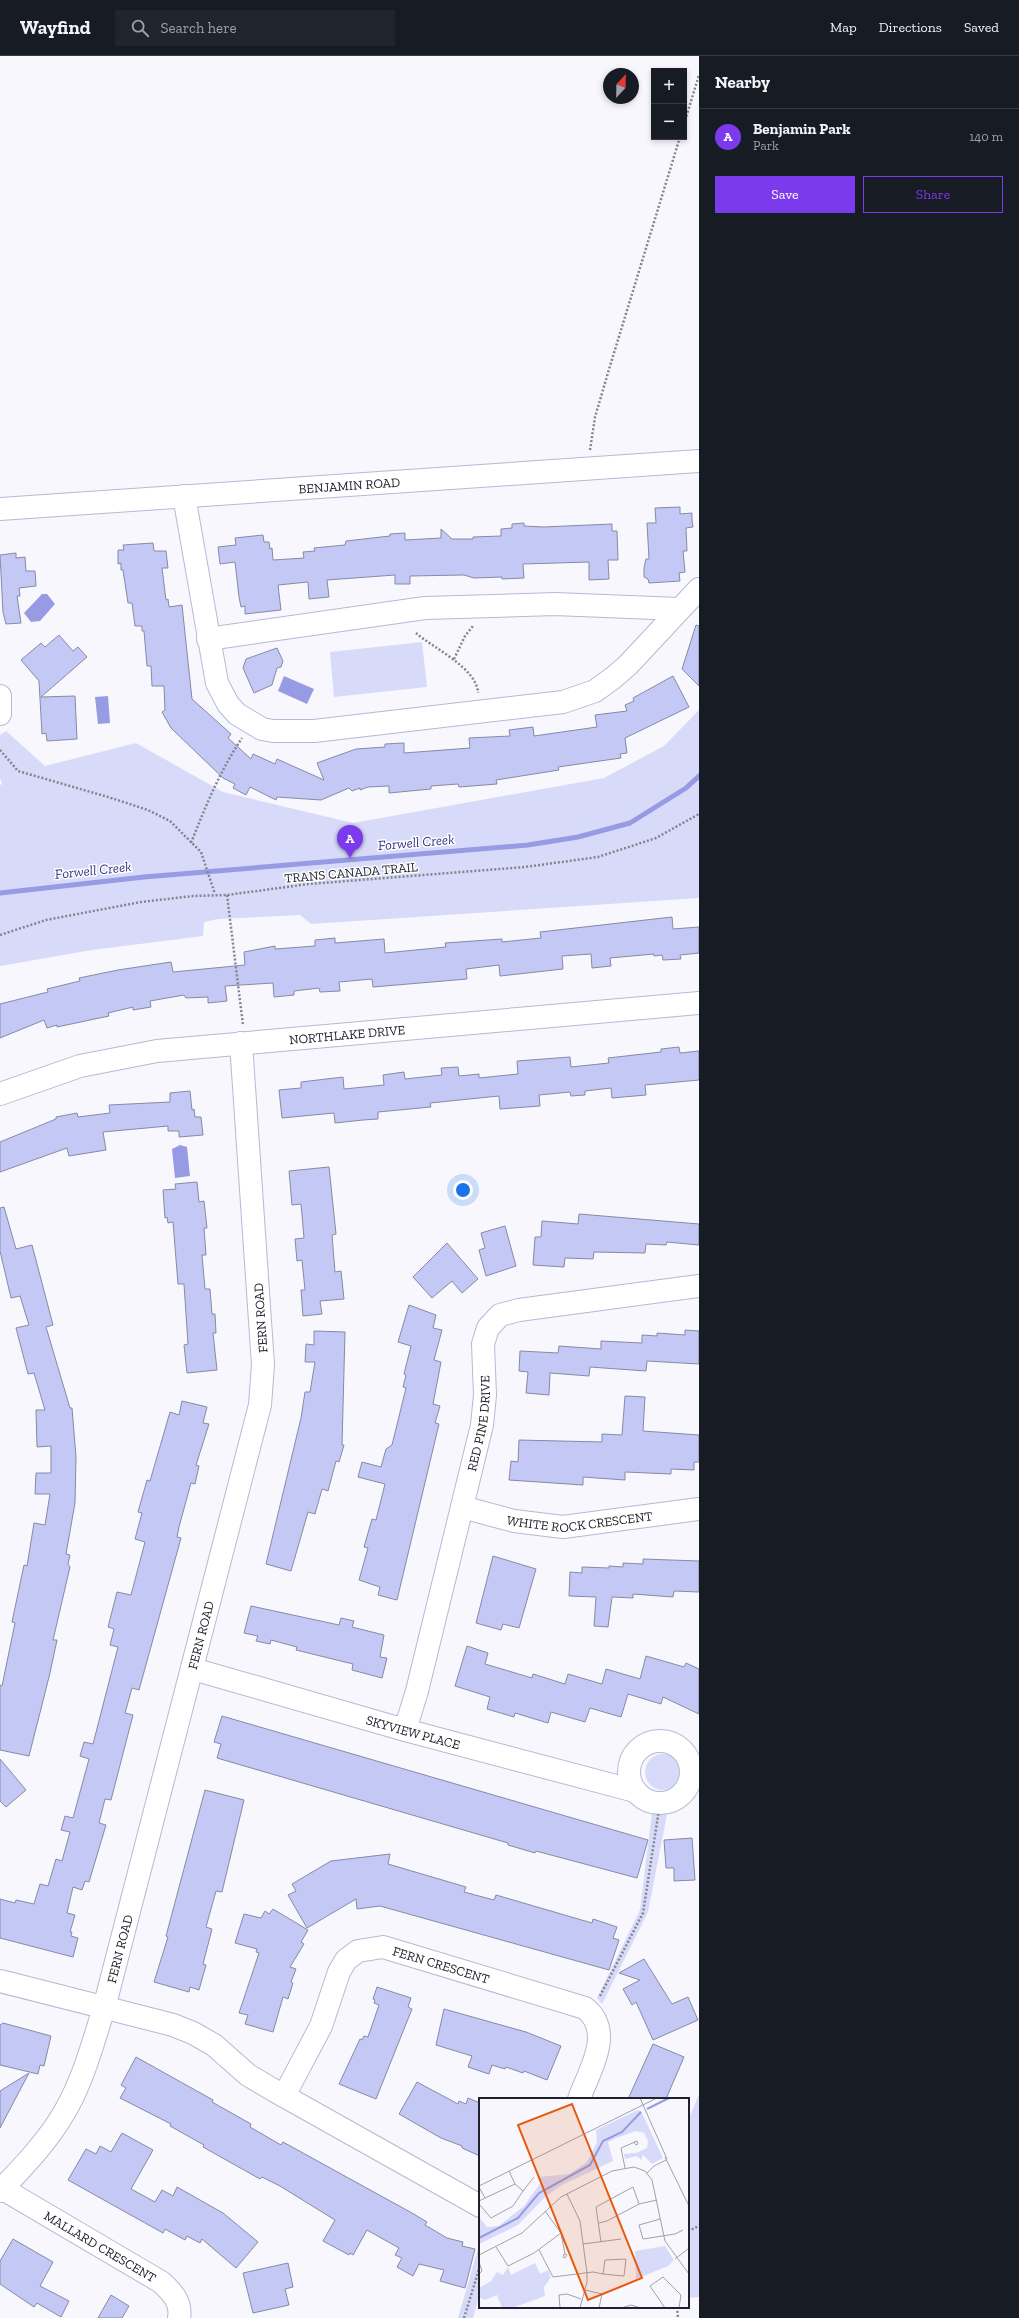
<!DOCTYPE html>
<html lang="en">
<head>
<meta charset="utf-8">
<style>
	:root { --surface:#171b24; --page:#20242c; --text:#f1f3f6; --muted:#9ea1a6; --line:#363941; --accent:#7c3aed }
	body { margin:0; font-family:"Zilla Slab",serif; background:var(--page); color:var(--text) }
	.controls { position:absolute; right:12px; top:12px; display:grid; overflow:hidden; border-radius:0px; box-shadow:0 2px 6px #0003 }
	.controls button { width:36px; height:36px; display:grid; place-items:center; padding:0; border:0; border-bottom:1px solid var(--line); background:var(--surface); color:var(--text); font:20px sans-serif }
	.compass { position:absolute; left:603px; top:12px; width:36px; height:36px; border-radius:50%; background:var(--surface); box-shadow:0 2px 6px #0003; rotate:22deg }
	.you { position:absolute; left:463px; top:1134px; width:14px; height:14px; margin:-10px; border:3px solid #fff; border-radius:50%; background:#1a73e8; box-shadow:0 0 0 6px #1a73e833 }
	.badge { display:grid; place-items:center; width:26px; height:26px; border-radius:50%; background:var(--accent); color:#fff; font-size:13px; font-weight:700 }
	.pin { position:absolute; translate:-50% -33px; filter:drop-shadow(0 1px 2px #0008) }
	.pin::after { content:''; position:absolute; top:21px; width:14px; height:12px; background:inherit; clip-path:polygon(0 0,100% 0,50% 100%) }
	.list { margin:0; padding:0; list-style:none }
	h2 { display:flex; justify-content:space-between; align-items:center; height:52px; margin:0; padding:0 16px; font-size:17px }
	h2 small { font-size:13px; font-weight:400; color:var(--muted) }
	.list li { display:grid; grid-template-columns:26px 1fr auto; gap:12px; align-items:center; box-sizing:border-box; height:56px; padding:0 16px; border-top:1px solid var(--line) }
	.list b { display:block; font-size:15px; white-space:nowrap }
	.list p { margin:0; font-size:13px; white-space:nowrap; color:var(--muted) }
	.list em { font-size:13px; font-style:normal; color:var(--muted) }
	.actions { display:flex; gap:8px; padding:12px 16px }
	.actions a { flex:1; padding:9px 0; border:1px solid var(--accent); border-radius:0px; text-align:center; font-size:14px; color:var(--accent) }
	.actions .main { background:var(--accent); color:#fff }
	.icon { flex:none; width:22px; height:22px; fill:none; stroke:currentColor; stroke-width:2; stroke-linecap:round; stroke-linejoin:round }
	.map { position:relative; flex:none; width:699px; height:2262px; overflow:hidden }
	header { display:flex; align-items:center; gap:24px; box-sizing:border-box; height:56px; padding:0 20px; background:var(--surface); border-bottom:1px solid var(--line) }
	header strong { font-size:19px }
	nav { display:flex; gap:22px; margin-inline-start:auto; font-size:14px }
	.search { width:280px; height:36px; background:var(--page); display:flex; align-items:center; gap:10px; box-sizing:border-box; padding:0 14px; border-radius:0px; color:var(--muted); font-size:15px }
	main { display:flex }
	aside { flex:1; background:var(--surface) }
	.map>svg:first-child { display:block }
	.green { fill:#d7dbf9 }
	.water { fill:#969be4 }
	.lines { fill:none; stroke-linecap:round; stroke-linejoin:round }
	.stream { stroke:#969be4; stroke-width:5 }
	.building { fill:#c3c8f5; stroke:#878aa5 }
	.minor-casing { stroke:#b6b9d5; stroke-width:24 }
	.path { stroke:#84848d; stroke-width:2.5; stroke-dasharray:2 2; stroke-linecap:butt }
	.minor { stroke:#fff; stroke-width:22 }
	.labels { text-anchor:middle; stroke-width:3; stroke-linejoin:round; paint-order:stroke }
	.street-label { font-size:13px; fill:#20212c; stroke:#fff }
	.water-label { font-size:14px; font-style:italic; fill:#373387; stroke:#fff }
	.inset-river { fill:none; stroke:#969be4; stroke-width:2 }
	.inset-road { fill:none; stroke:#a1a1a9; stroke-width:1 }
	.view { fill:#e8590c; fill-opacity:0.15; stroke:#e8590c; stroke-width:2 }
	.inset-edge { fill:none; stroke:#20212c; stroke-width:2 }
</style>
</head>
<body>
<header>
<strong>Wayfind</strong>
<div class="search"><svg class="icon" aria-label="search" viewBox="0 0 24 24"><circle cx="10" cy="10" r="6"/><path d="M15 15l6 6"/></svg>Search here</div>
<nav><a>Map</a><a>Directions</a><a>Saved</a></nav>
</header>
<main>
<div class="map">
<svg width="699" height="2262" viewBox="0 0 699 2262">
	<rect width="100%" height="100%" fill="#f7f7fd"/>
	<path class="green" d="M422,586l5,45 -93,10 -4,-45z
		M699,654v188l-388,26 -11,-9 -82,4 -14,3 -1,14 -111,14 -92,16v-181l2,-1 -2,-6v-43l6,-4 39,35 91,-23 87,49 130,31 251,-45 60,-32z
		M645 1716a18 18 0 1 1 36 0a18 18 0 1 1-36 0Z
		M652,1757l15,1 -19,98 -46,92 -5,-6 43,-88z
		M699,2038v203l-11,1v-177z
		M480,2186v51l-7,25h-15z"/>
	<path class="water" d="M42,538h5l8,10 -15,17 -9,1 -7,-9z
		M284,620l30,13 -7,15 -29,-13z
		M108,640l2,27 -12,1 -3,-27z
		M180,1089l7,2 3,29 -15,2 -3,-29z"/>
	<g class="lines">
		<path class="stream" d="M0,837l144,-16 384,-32 50,-8 52,-14 56,-35 13,-12"/>
	</g>
	<path class="building" d="M680,451v7l12,-1v7l1,7 -7,1 1,23h-4l2,21 -6,1 1,8 -31,2 -1,-4 -4,-2v-9l2,-9h3l-2,-36h9l-1,-15z
		M524,467v3l19,1 69,-3v7h5l1,29h-10l1,19 -20,1v-18l-66,2 1,14 -22,1v-2l-28,1 -10,-3 -54,1v8h-15v-9l-68,5 2,17 -20,2 -1,-17 -30,3 3,25 -36,4v-8l-4,1 -2,-10 -4,-35 -15,2 -2,-17 18,-2 -1,-7 28,-3 1,7h5l1,7 2,-1 1,12 31,-2 -1,-6 12,-1 -1,-3 31,-3 1,-4 44,-5v-2l15,-1v7l36,-2v-9l11,10h21v-2l28,-1v-7l11,-1v-4z
		M153,487l1,8h12l2,17h-6l4,32 2,-1 1,8 13,-2 10,94 39,35 -3,4 23,21 2,-5 22,10 2,-5 47,21 -7,-17 39,-14 29,-2v-3l19,-1v10l66,-5 -1,-10 41,-2 -1,-6 24,-3 1,9 63,-9 -2,-12 32,-4 -2,-6 9,-4 -1,-3 40,-22 16,31 -64,31 2,15 -7,1 1,4 -63,9 1,3 -63,10 1,4 -38,3 -1,-3 -27,2v3l-42,4v-7l-21,1 -8,3v-2l-8,3 -3,-3 -28,12 -44,-3 -1,3 -26,-13 -4,8 -13,-7 2,-4 -12,-6 -52,-50 -9,-16 3,-2 -1,-24h-12l-1,-20h-4l-3,-35h-2v-5h-7l-3,-23h-4l-5,-33h-2v-7l-3,1v-14h6l-1,-5z
		M16,497v5l9,-1 1,14h9l1,15 -17,2 1,8h-3l4,27 -15,1 -3,-12 -3,-57z
		M696,569l3,1v60l-17,-17z
		M59,579l14,16 5,-4 9,10 -46,40 34,-1 2,43 -30,2 -1,-8 -4,1 -3,-53 -18,-21 20,-17 4,4z
		M277,592l6,13 -2,6 -4,1 -5,17 -18,8 -11,-25 3,-9z
		M672,861l1,12 26,-2v26l-19,2 1,4 -18,1 -1,-5 -8,1v-2l-44,4 1,8 -19,2 -1,-14 -29,2 1,13 -63,7 -1,-11 -33,4 1,10 -94,8 -1,-8 -33,3 1,9 -20,1 -1,-4 -25,3v4l-20,2 -1,-14 -48,3 2,15 -19,2v-6l-22,1 -2,-3 -34,6 1,6 -18,3v-3l-25,6 1,3 -52,11v-2l-10,3 -3,-8 -44,18v-34l48,-12 -1,-3 33,-8 -1,-3 39,-8 53,-8 2,10 72,-7 -1,-13 31,-6v3l40,-3v-6l20,-2v5l49,-4 1,14 61,-6 -1,-4 57,-4v3l39,-4 -1,-6z
		M679,991l1,6 19,-2v29l-54,5 1,10 -34,3 -1,-10 -26,3v4l-14,1 -1,-4 -31,3 1,11 -40,3 -1,-13 -69,7 1,4 -53,5v7l-15,1 -28,3 -1,-10 -52,5 -3,-28 22,-2v-6l42,-5 1,12 40,-4 -1,-10 21,-3 1,7 37,-4 -1,-7 17,-1 1,9 20,-2v4l39,-4 -1,-13 53,-4 1,10 38,-4 -1,-5 53,-6v-3z
		M190,1035l2,19 2,-1 1,8h6l2,18 -24,2v-6h-11v-5l-65,6 3,18 -37,6 -2,-8 -67,24v-30l56,-23v-2l21,-4 1,4 32,-4 -1,-8 61,-3v-9z
		M329,1111l7,67 -4,1 3,37 6,-1 3,28 -24,2 2,13 -19,2 -2,-26h4l-3,-30 -5,1 -2,-22 9,-1 -3,-34 -9,1 -3,-34z
		M197,1126l2,20 5,-1 3,27h-3l2,27h-4l3,34h5l2,25h3l1,19h-3l4,37 -30,3 -3,-28 4,-1 -4,-60h-6l-5,-62 -5,1 -1,-6 -2,1 -2,-28 13,-1 -1,-5z
		M4,1151l12,42 16,-4 21,80 -7,2 24,81h2l4,49 -1,46 -9,51 4,1 -2,9 2,3 -17,73h4l-7,33 -21,83 -29,-6v-65l2,1 13,-63 -3,-1 12,-57 3,1 7,-43 11,2 5,-31h-15l1,-21h15v-27l-14,1 -1,-37h9l-11,-37 -6,1 -12,-46 13,-3 -9,-29 -9,2 -11,-47v-43z
		M579,1158l120,10v21l-32,-3 -1,3 -20,-1 -1,9 -51,-1 -1,7 -28,-1 -1,9 -31,-2 2,-28h6l1,-16 36,3z
		M505,1170l11,40 -30,10 -7,-26 6,-2 -4,-15z
		M447,1187l31,36 -16,14 -10,-12 -20,17 -19,-21z
		M409,1249l27,10 -3,13 9,2 -8,30 7,2 -8,42 7,2 -5,17 4,1 -42,176 -19,-5 2,-8 -21,-7 9,-32 -4,-1 8,-28 4,1 9,-36 -27,-7 4,-15 19,5 5,-18 6,-4 14,-57 -3,-1 3,-12 -2,-1 7,-28 -13,-4z
		M685,1274l14,1v33l-52,-3 -1,10 -56,-4 -1,9 -39,-3 -1,22 -23,-2 2,-21 -9,-1 1,-20 38,2 1,-7 42,3v-8l41,2v-8l15,1v-3l28,2z
		M314,1275l31,1 -3,113h2l-5,17 -3,-1 -8,30 -6,-2 -7,25 -7,-2 -17,59 -25,-7 35,-146 4,-26h5l5,-30h-10l1,-18 8,1z
		M625,1340l20,1 -2,34 56,4v27h-5v8l-23,-1v5l-46,-2v8l-42,-3v8l-74,-5 2,-19 7,1 1,-22 83,2v-8l20,1z
		M182,1345l25,6 -4,16 6,1 -13,41 3,1 -4,18 -4,-1 -12,44 -2,10 4,1 -42,152 -7,-2 -7,25 8,2 -22,85 -6,-1 -6,24 7,2 -17,57 -4,-1 -3,9 -9,-3 -6,26 8,2 -5,17h2l-1,4 7,2 -5,19 -73,-19v-39l15,4 1,-3 18,4 6,-20 8,2 8,-27 6,2 8,-29 -9,-2 4,-14 8,2 16,-59 -9,-3 4,-14 9,2 25,-97 -8,-2 4,-16 -6,-2 9,-35 14,3 14,-53 -10,-3 7,-26 -4,-1 9,-32 3,1 20,-69 9,3z
		M493,1500l43,13 -17,59 -16,-4 -2,6 -25,-7z
		M643,1503l56,2v31l-25,-1 -1,6 -40,-3v4l-21,-1 -4,30 -14,-1 2,-29 -27,-1 1,-24 12,1v-6l27,1v-2l14,1v-4l20,1z
		M251,1550l88,19 2,-7 13,3 -2,6 32,8 -4,22 7,1 -5,20 -30,-8 1,-6 -57,-14 1,-3 -26,-7 -1,4 -14,-3 2,-5 -14,-3z
		M467,1590l21,7 -3,11 47,14 1,-4 32,10 3,-10 34,10 4,-15 34,10 6,-23 38,11 2,-4 13,6v45l-36,-17 -2,7 -33,-10 -7,23 -31,-9 -5,14 -34,-10 -3,11 -33,-10 -1,4 -27,-8 3,-12 -35,-11z
		M222,1660l426,124 -11,38 -101,-27 -1,2 -27,-8v-2l-291,-85 4,-14 -7,-2z
		M0,1703l26,31 -20,17 -6,-6z
		M205,1734l39,10 -22,92 -6,-1 -10,36 6,2 -9,35 3,1 -7,25 -9,-3 -1,5 -35,-10 14,-45 -2,-1z
		M692,1782l3,42 -21,1v-13h-8l-2,-28z
		M390,1798l-2,10 78,23 -2,5 30,8 2,-5 96,28 1,-4 24,8 -4,11 6,2 -10,30 -229,-64 -23,3 -1,-10 -49,29 -19,-33 8,-4 -4,-7 39,-23z
		M273,1853l35,21 -7,12 3,2 -14,23 6,2 -5,13 2,1 -5,16 -5,-2 -10,35 -28,-8 3,-9 -9,-2 20,-60 -3,-1 1,-3 -22,-6 9,-29 17,4 4,-7 4,3z
		M644,1903l28,45 16,-7 10,23 -45,20 -17,-38 -4,3 -9,-16 17,-9 -21,-7z
		M377,1931l34,11 -3,9 4,2 -36,90 -37,-15 21,-45 2,1 2,-4 4,1 11,-32 -5,-2 1,-3 -2,-1z
		M444,1953l82,23 35,14 -14,34 -23,-9 -1,2 -17,-6 -1,2 -13,-4 -3,9 -21,-7 4,-11 -36,-11z
		M3,1967l48,13 -7,30 -4,-1 -2,9 -38,-9v-40z
		M653,1988l31,13 -18,42h-38z
		M136,2001l77,43 -1,2 39,22 -1,3 31,18 2,-3 129,71 15,9 -2,3 22,13 16,4 -1,4 13,3 -10,39 -25,-7 4,-11 -25,-6 -6,12 -16,-9 5,-9 -7,-3 4,-7 -32,-18 -14,25 -3,-2 -1,2 -26,-14 12,-21 -55,-34 -18,-9 -2,2 -57,-32 1,-2 -34,-19 1,-2 -51,-26 6,-10 -5,-3z
		M29,2017l-29,55v-37z
		M417,2026l41,22 1,-3 7,3 2,-6 12,5v53l-18,-8v-2l-21,-8 -42,-24z
		M122,2077l31,17 -22,39 24,13 7,-12 11,6 4,-9 46,26 35,29 -22,26 -34,-29 -2,4 -13,-7 -2,4 -20,-11 -2,4 -95,-53 18,-31 10,5 4,-8 11,6z
		M13,2183l40,23 -13,24 29,15 -8,16 -24,-14 -3,4 -34,-23v-23z
		M288,2207l5,24 -8,2 4,16 -36,8 -10,-40z
		M111,2239l18,11 -7,12h-24z"/>
	<g class="lines">
		<g class="minor-casing">
			<g id="minor">
				<path d="M184,440l33,187 11,21 9,10 25,15 11,2h41l249,-29 32,-11 18,-13 15,-13 71,-76"/>
				<path id="s1" d="M0,453l699,-48"/>
				<path d="M208,583l217,-31 130,-4 124,5"/>
				<path d="M0,640v18"/>
				<path id="s2" d="M0,1038l80,-28 77,-15 542,-48"/>
				<path id="s3" d="M462,1451l52,14 49,6 136,-18"/>
				<path id="s4" d="M193,1613l212,61 230,61"/>
				<path id="s5" d="M405,1674l12,-39 65,-266 3,-30 -2,-51 5,-16 12,-13 19,-5 180,-24"/>
				<circle cx="660" cy="1716" r="31"/>
				<path d="M0,1925l173,44 20,8 21,12 34,30 27,16 205,115"/>
				<path id="s6" d="M284,2040l37,-70 18,-54 7,-12 12,-9 25,-4 202,61c30,24 4,63 -6,91"/>
				<path id="s7" d="M3,2133l158,93c11,10 21,20 18,36"/>
				<path id="s8" d="M0,2135c23,-24 47,-49 64,-78 19,-32 29,-70 40,-105l156,-603 3,-40 -22,-322"/>
			</g>
		</g>
		<path class="path" d="M684,68l15,-49
			M590,394l5,-33 15,-51 70,-229
			M416,577c17,15 61,35 62,60
			M454,603l11,-23 8,-10
			M0,694l18,21 90,26 40,13 22,11 31,31 14,42
			M191,787c15,-38 29,-72 51,-105
			M227,839l16,130
			M0,879l46,-15 95,-18 52,-6 34,-1 82,-11 216,-17 73,-10 58,-19 43,-24
			M600,1940l43,-83 17,-110
			M688,2175l11,-5
			M677,2251l1,11
			M464,2262l16,-52"/>
		<use href="#minor" class="minor"/>
	</g>
	<g class="labels">
		<g class="street-label">
			<text dy="5" stroke="none"><textPath href="#s1" startOffset="350">BENJAMIN ROAD</textPath></text>
			<text transform="translate(351 816) rotate(-5)" y="5">TRANS CANADA TRAIL</text>
			<text dy="5" stroke="none"><textPath href="#s2" startOffset="354">NORTHLAKE DRIVE</textPath></text>
			<text transform="translate(260 1262) rotate(-94)" y="5">FERN ROAD</text>
			<text dy="5" stroke="none"><textPath href="#s5" startOffset="316">RED PINE DRIVE</textPath></text>
			<text dy="5" stroke="none"><textPath href="#s3" startOffset="120">WHITE ROCK CRESCENT</textPath></text>
			<text dy="5" stroke="none"><textPath href="#s8" startOffset="599">FERN ROAD</textPath></text>
			<text dy="5" stroke="none"><textPath href="#s4" startOffset="229">SKYVIEW PLACE</textPath></text>
			<text dy="5" stroke="none"><textPath href="#s8" startOffset="275">FERN ROAD</textPath></text>
			<text dy="5" stroke="none"><textPath href="#s6" startOffset="251">FERN CRESCENT</textPath></text>
			<text dy="5" stroke="none"><textPath href="#s7" startOffset="113">MALLARD CRESCENT</textPath></text>
		</g>
		<g class="water-label">
			<text transform="translate(416 786) rotate(-5)" y="5">Forwell Creek</text>
			<text transform="translate(93 814) rotate(-6)" y="5">Forwell Creek</text>
		</g>
	</g>
	<g transform="translate(479 2042)">
		<rect width="210" height="210" fill="#f7f7fd"/>
		<path d="M159,12l3,1 22,47 -11,6 -9,-9 -2,5 -4,-4 -12,3 -1,-5 12,-1 11,-5 1,-7 -4,-8 -8,-2 -20,7 -8,4 5,19 -51,24 -16,11 -28,29 -39,19v-27l8,10 12,-1 25,-20 17,-24 -2,-5 30,-3 18,-12 10,-20 -1,-12zM186,148l9,14 -6,6 -32,13 -1,-28zM56,165l5,11 8,-4 3,7 -7,10 1,9 -33,12h-10l-5,-13 -12,5 -6,-3v-9l12,-7 6,-9 6,3 5,-8 3,8z" fill="#d7dbf9"/>
		<path class="inset-river" d="M168,11l22,-11M0,140l39,-20 21,-25 51,-28 13,-24 19,-9 19,-20"/>
		<path class="inset-road" d="M161,0l27,61M158,43l1,3 -2,1 -2,-3zM186,59l24,49M146,70l-4,-20 14,-6M168,75l7,-7 12,-6M0,88l178,-88M0,89l6,11 -6,3M44,93l11,-14M88,96l13,27 7,52v9l-7,26M6,100l30,-14M0,106l12,14 22,-12 10,-15 -8,-7 -6,-13M66,113l16,22 4,21M181,121l-21,6 4,14 32,-5 8,-4M120,125l8,-2 32,-17 18,-4M122,144l-5,-35 37,-20 6,17M104,146l38,-5M17,149l12,19 26,-13 27,-20M60,152l14,27 40,-5 10,2 21,2 2,-17 -21,1 -2,14M85,156l3,1 -2,3 -2,-1zM0,157l43,-22 39,-36 51,-26 22,-4 11,4 7,9 13,61 24,33M196,161l14,-11M0,164l3,9 -3,3M106,192l17,4 -3,14M81,210l-1,-13 8,-1 14,5M142,210l10,-3 10,3M186,210l-15,-22 13,-9 18,18 -2,13"/>
		<path class="view" d="M93,6l70,174 -54,22 -70,-175z"/>
		<rect width="210" height="210" class="inset-edge"/>
	</g>
</svg>
<div class="controls">
<button>+</button>
<button>−</button>
</div>
<svg class="compass" viewBox="-18 -18 36 36"><path d="M0-13l5 13h-10z" fill="#e53935"/><path d="M0 13l5-13h-10z" fill="#9ea1a6"/></svg>
<div class="you"></div>
<div class="pin badge" style="left:350px;top:802px">A</div>
</div>
<aside>
<h2>Nearby<small></small></h2>
<ul class="list">
<li><span class="badge">A</span><div><b>Benjamin Park</b><p>Park</p></div><em>140 m</em></li>
</ul>
<div class="actions"><a class="main">Save</a><a>Share</a></div>
</aside>
</main>
</body>
</html>
